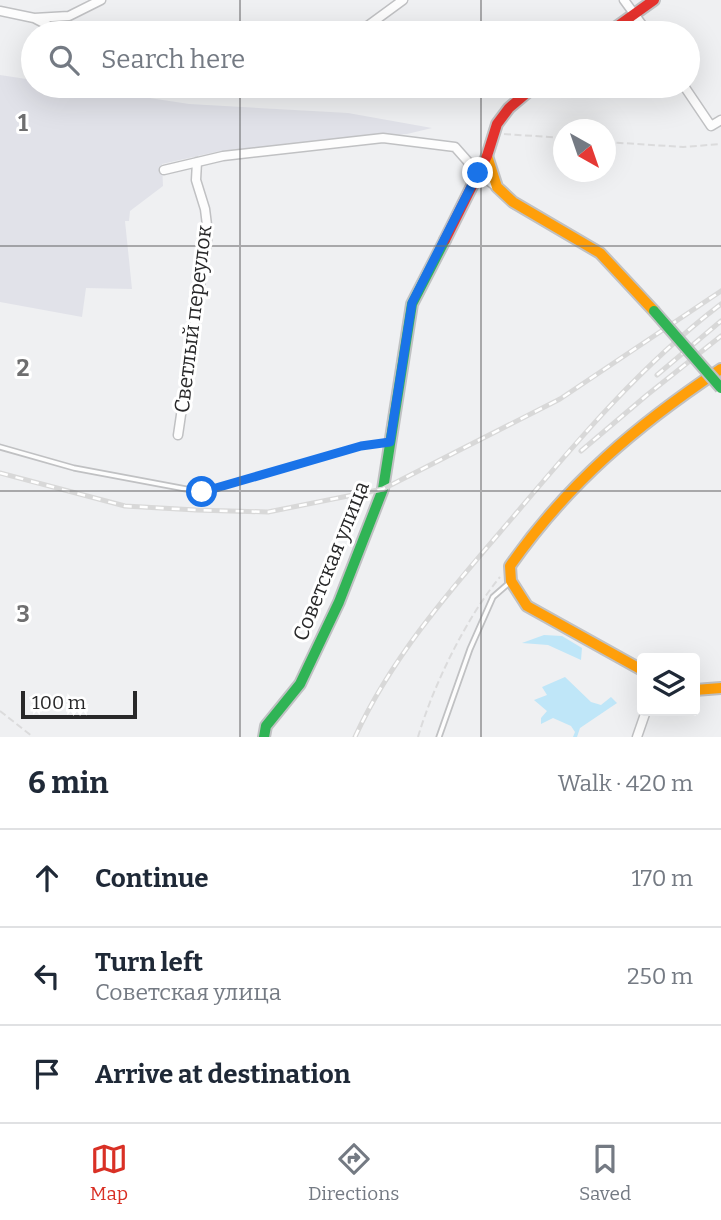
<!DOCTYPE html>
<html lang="en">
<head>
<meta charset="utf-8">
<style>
	:root { --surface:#fff; --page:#f2f2f3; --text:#1f2937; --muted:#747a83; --line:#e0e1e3; --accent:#d93025 }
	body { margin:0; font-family:Bitter,serif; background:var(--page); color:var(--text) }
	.controls { position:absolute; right:21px; bottom:21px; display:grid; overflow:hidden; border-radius:7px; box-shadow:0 7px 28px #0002 }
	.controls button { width:63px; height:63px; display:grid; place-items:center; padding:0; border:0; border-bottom:2px solid var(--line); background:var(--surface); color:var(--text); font:35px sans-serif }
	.compass { position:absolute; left:553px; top:119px; width:63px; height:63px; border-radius:50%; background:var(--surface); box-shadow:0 7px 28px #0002; rotate:140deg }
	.scale { position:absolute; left:21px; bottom:18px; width:116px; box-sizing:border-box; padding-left:7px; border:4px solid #282829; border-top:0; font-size:19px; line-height:24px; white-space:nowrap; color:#282829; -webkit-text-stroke:5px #fff; paint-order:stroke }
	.stop { position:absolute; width:21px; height:21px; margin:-16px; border:5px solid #1a73e8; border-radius:50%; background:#fff }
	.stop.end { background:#1a73e8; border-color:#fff; box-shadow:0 2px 7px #0008 }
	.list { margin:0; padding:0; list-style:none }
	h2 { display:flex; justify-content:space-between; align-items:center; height:91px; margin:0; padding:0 28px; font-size:30px }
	h2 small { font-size:23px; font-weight:400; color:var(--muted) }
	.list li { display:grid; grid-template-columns:46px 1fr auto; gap:21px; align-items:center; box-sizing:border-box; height:98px; padding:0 28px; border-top:2px solid var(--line) }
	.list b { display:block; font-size:26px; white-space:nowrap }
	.list p { margin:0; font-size:23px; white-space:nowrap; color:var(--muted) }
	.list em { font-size:23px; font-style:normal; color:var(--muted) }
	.icon { flex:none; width:38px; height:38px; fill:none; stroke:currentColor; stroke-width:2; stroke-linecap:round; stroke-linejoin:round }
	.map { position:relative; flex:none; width:721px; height:737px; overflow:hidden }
	.search { position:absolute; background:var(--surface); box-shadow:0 7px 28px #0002; left:21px; right:21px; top:21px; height:77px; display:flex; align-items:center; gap:18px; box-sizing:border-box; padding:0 24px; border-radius:38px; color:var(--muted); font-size:26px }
	.sheet { height:385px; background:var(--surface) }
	nav { display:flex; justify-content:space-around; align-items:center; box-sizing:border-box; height:98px; border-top:2px solid var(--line); background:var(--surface); font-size:19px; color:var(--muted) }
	nav a { display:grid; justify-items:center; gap:4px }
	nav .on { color:var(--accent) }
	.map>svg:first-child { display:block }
	.built { fill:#e1e2e9 }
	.water { fill:#bfe6f8 }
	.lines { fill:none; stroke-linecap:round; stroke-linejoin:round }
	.lane-casing { stroke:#c0c1c3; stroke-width:7 }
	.street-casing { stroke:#c0c1c3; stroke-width:11 }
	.fast-casing { stroke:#c0c1c3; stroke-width:14 }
	.slow-casing { stroke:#c0c1c3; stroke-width:14 }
	.jam-casing { stroke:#c0c1c3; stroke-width:14 }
	.path { stroke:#dbdbdc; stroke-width:2; stroke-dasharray:7 3.5; stroke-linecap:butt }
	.lane { stroke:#fdfdfd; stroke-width:3.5 }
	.street { stroke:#fdfdfd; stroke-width:8 }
	.fast { stroke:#30b455; stroke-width:10 }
	.slow { stroke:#ff9f0a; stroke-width:10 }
	.jam { stroke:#e5322d; stroke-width:10 }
	.rail-casing { stroke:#d8d8d8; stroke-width:5 }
	.rail { stroke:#fff; stroke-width:2.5; stroke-dasharray:8; stroke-linecap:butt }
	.fast-bridge-casing { stroke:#c0c1c3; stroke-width:14; stroke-linecap:butt }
	.fast-bridge { stroke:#30b455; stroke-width:10 }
	.route { stroke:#1a73e8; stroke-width:9 }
	.grid { fill:none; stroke:#6e6e6f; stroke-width:2; stroke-opacity:0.55 }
	.labels { text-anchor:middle; stroke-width:6; stroke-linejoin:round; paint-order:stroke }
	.street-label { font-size:21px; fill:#282829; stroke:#fff }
	.grid-label { font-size:23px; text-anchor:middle; font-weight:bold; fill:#6e6e6f; stroke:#fff; stroke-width:6; stroke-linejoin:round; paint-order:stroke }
</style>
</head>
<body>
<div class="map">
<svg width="721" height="737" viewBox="0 0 721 737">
	<rect width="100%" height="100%" fill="#eff0f2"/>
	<path class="built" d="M0,75l33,5v6h38l118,18 159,9 84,15 -25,6 -187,17 -58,13 1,22 -33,25 -1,10h-4l7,68 -46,-1 -4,29 -82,-15z"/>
	<path class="water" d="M544,635l18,1 20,12 -1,12 -33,-15 -26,-2z
		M565,677l26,25 10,3 10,-8 6,6 -37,25 -3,9h-4l2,-5 -4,-6 -18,-8 -12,6v-6l6,-7 -13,-11 13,-5 -5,-8z"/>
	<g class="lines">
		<g class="lane-casing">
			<path id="lane" d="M0,447l74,21 128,24 159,-46 27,-4
				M439,737l31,-88 23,-52 16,-14"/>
		</g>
		<g class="street-casing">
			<path id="street" d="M624,0l24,33
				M0,11l34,7 29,15
				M34,18l35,-2 32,-16
				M358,33l45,-33
				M684,86l27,40 10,-6
				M164,170l59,-14 160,-18 72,9 23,26 19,14
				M178,435l30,-202 -3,-24 -9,-29 1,-18
				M637,737l9,-26"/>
		</g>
		<g class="fast-casing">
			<path id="fast" d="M264,737l2,-11 34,-42 39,-82 44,-113 29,-185 33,-64"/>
		</g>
		<g class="slow-casing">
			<path id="slow" d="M487,156l10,31 16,15 87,51 54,58
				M642,670l-115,-64 -16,-25 -1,-15c58,-83 127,-141 211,-197
				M695,690l26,-2"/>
		</g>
		<g class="jam-casing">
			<path id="jam" d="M608,33l46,-33
				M445,240l42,-84 10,-32 12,-16 26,-22"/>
		</g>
		<path class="path" d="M504,134l60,4
			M606,142l77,5 38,-3
			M0,711l33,26
			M418,737c15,-51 48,-119 82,-160"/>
		<use href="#lane" class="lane"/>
		<use href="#street" class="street"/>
		<use href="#fast" class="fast"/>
		<use href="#slow" class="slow"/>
		<use href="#jam" class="jam"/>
		<g class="rail-casing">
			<path id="rail" d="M657,375l64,-54
				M581,451l66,-56 74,-59
				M0,473l125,33 71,4 72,2 115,-23 177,-90 161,-108
				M355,737c38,-83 99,-151 158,-220 64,-76 128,-152 208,-213"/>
		</g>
		<use href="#rail" class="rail"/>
		<g class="fast-bridge-casing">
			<path id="fast-bridge" d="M654,311l67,77"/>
		</g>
		<use href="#fast-bridge" class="fast-bridge"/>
	</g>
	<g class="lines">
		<path class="route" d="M202,492l159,-46 29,-4 22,-139 66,-130"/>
	</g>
	<path class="grid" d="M240,0v33M481,0v33M240,86v651M481,86v651M0,246h721M0,491h721"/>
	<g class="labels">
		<g class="street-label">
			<text transform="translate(193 319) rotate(-83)" y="7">Светлый переулок</text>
			<text transform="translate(331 561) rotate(-68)" y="7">Советская улица</text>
		</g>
	</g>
	<g class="grid-label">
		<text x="23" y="131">1</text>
		<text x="23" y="376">2</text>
		<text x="23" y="622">3</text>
	</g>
</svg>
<div class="controls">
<button><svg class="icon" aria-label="layers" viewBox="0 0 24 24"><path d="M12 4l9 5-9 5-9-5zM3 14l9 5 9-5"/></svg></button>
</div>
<svg class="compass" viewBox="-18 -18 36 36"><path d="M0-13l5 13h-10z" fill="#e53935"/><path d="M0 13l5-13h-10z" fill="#747a83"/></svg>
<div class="scale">100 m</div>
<div class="stop" style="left:202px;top:492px"></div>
<div class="stop end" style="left:478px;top:173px"></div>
<div class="search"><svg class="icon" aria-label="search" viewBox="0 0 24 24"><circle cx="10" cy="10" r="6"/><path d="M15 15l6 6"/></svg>Search here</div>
</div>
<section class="sheet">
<h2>6 min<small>Walk · 420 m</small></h2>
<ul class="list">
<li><svg class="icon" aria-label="ahead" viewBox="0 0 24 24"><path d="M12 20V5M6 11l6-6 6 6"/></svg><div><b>Continue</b></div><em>170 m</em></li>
<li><svg class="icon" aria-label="left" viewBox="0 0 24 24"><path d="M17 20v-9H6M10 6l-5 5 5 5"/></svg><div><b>Turn left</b><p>Советская улица</p></div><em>250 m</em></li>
<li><svg class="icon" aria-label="arrive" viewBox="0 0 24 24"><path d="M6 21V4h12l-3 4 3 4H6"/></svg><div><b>Arrive at destination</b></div></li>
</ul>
</section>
<nav>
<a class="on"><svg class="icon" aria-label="map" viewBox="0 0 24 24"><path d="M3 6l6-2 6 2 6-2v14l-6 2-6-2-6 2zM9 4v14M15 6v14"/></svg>Map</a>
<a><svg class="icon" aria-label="directions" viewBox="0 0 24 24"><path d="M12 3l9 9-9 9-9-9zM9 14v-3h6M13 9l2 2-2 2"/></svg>Directions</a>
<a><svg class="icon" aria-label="saved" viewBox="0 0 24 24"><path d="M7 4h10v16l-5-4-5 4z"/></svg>Saved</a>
</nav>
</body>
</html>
